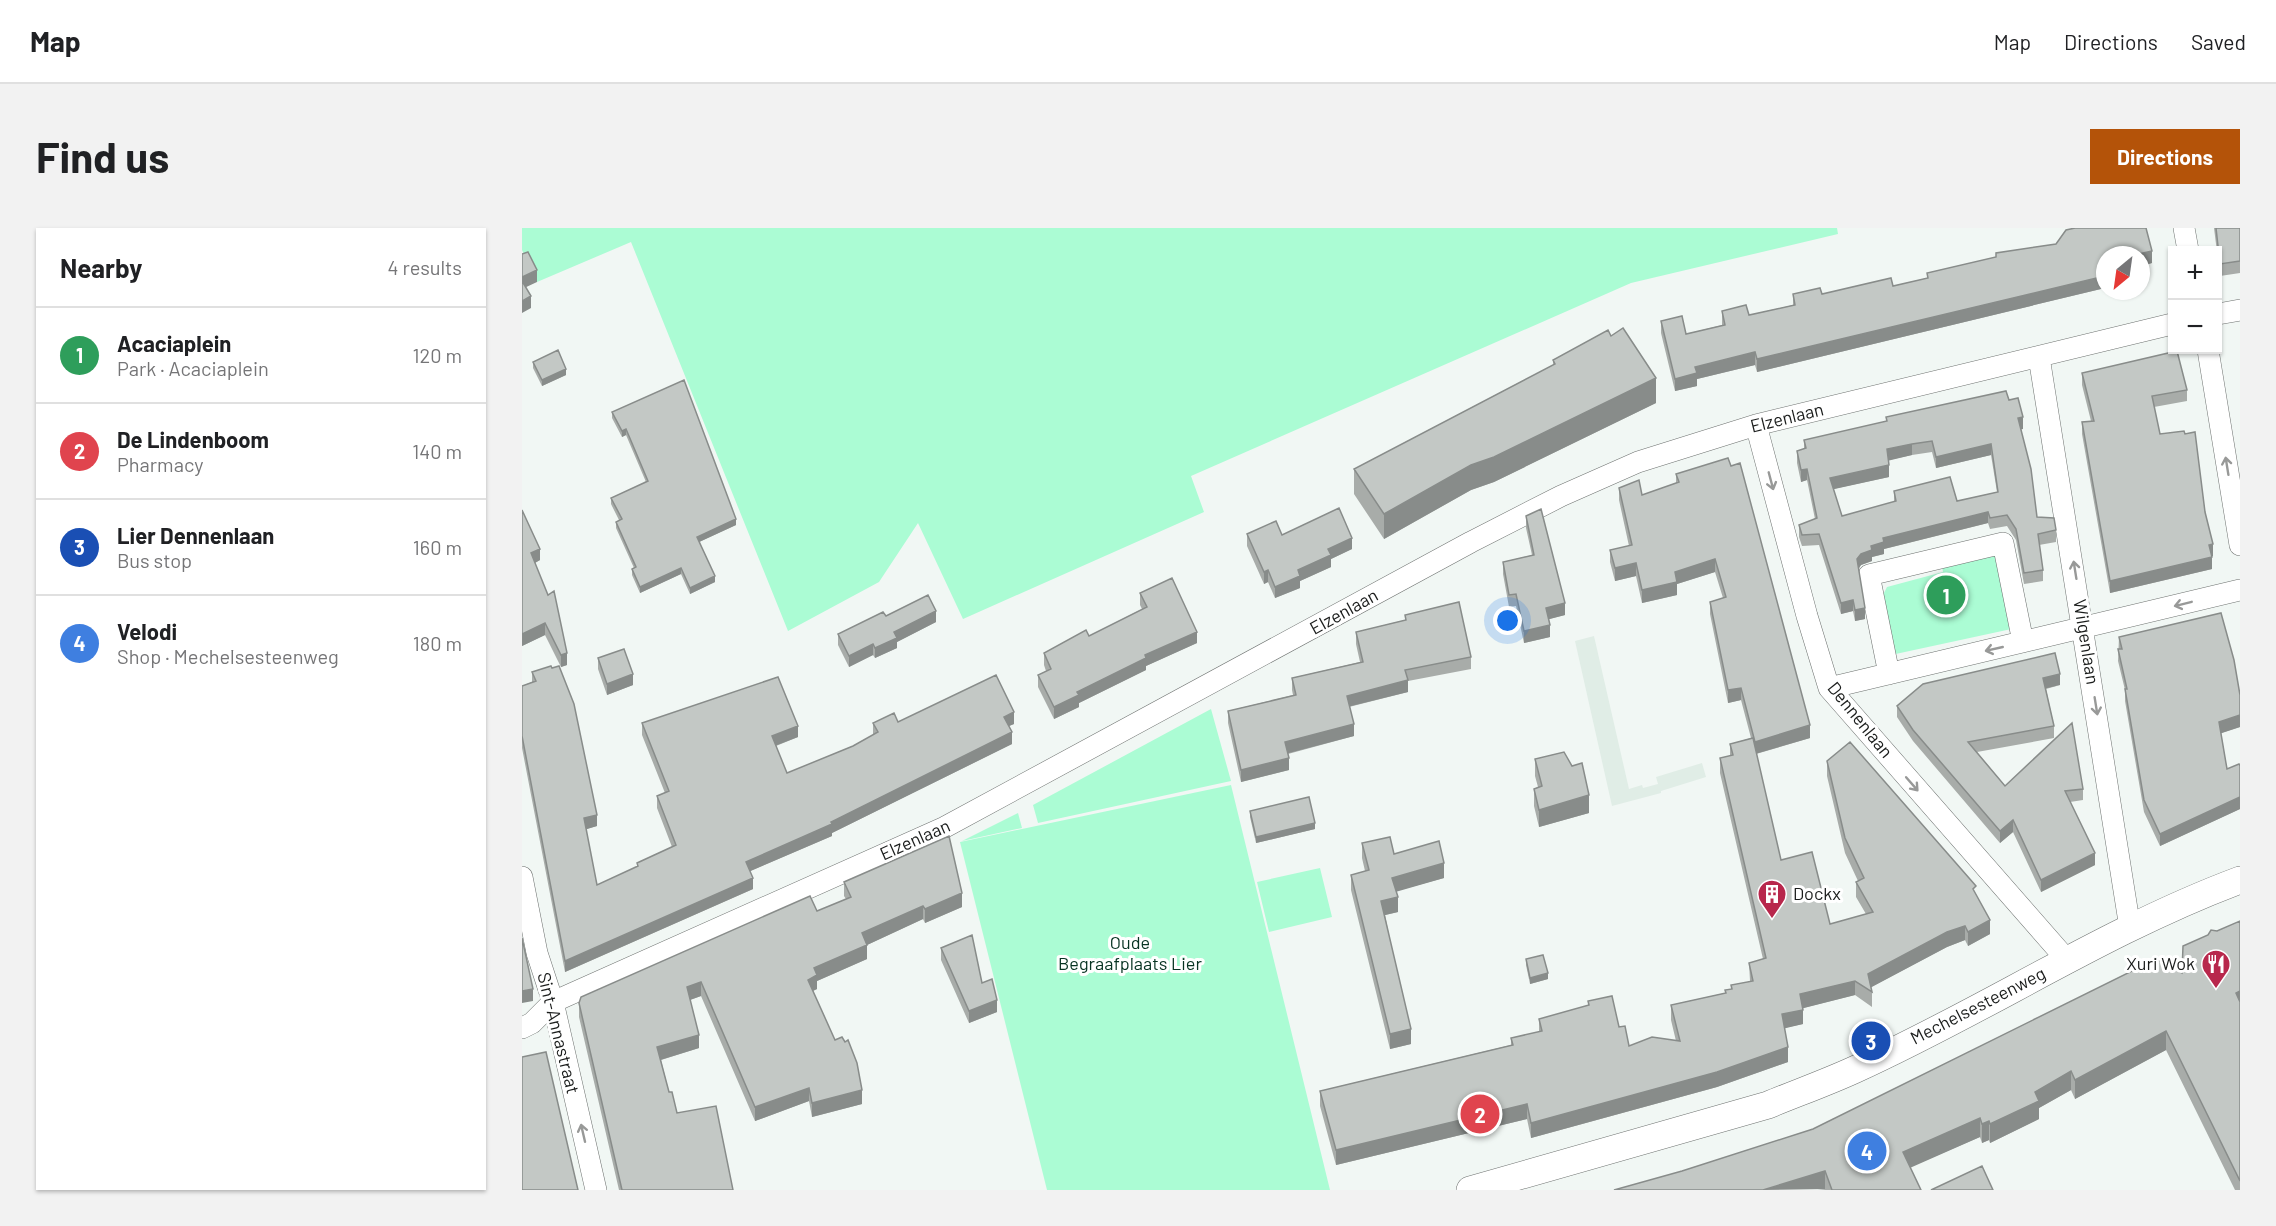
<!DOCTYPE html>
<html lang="en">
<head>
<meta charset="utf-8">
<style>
	:root { --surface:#fff; --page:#f2f2f2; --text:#202124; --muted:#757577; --line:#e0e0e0; --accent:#b45309 }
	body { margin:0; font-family:Barlow,sans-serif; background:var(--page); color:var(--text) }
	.controls { position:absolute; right:18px; top:18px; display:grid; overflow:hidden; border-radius:0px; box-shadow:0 2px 4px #0004 }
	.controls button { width:54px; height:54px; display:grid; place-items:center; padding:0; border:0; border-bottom:2px solid var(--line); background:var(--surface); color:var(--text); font:30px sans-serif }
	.compass { position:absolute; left:1574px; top:18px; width:54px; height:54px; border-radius:50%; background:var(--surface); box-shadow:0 2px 4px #0004; rotate:209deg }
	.you { position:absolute; left:986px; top:393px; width:21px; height:21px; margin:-15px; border:4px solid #fff; border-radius:50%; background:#1a73e8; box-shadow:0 0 0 9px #1a73e833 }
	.badge { display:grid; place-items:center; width:39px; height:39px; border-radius:50%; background:var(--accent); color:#fff; font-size:20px; font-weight:700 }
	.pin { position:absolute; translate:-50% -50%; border:3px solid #fff; box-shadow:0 2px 6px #0006 }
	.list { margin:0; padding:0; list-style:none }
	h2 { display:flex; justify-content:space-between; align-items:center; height:78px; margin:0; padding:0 24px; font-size:26px }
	h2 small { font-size:20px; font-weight:400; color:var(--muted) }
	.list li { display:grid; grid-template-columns:39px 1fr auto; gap:18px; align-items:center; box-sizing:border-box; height:96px; padding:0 24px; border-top:2px solid var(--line) }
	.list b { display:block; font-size:22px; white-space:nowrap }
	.list p { margin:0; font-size:20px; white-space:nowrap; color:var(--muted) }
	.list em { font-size:20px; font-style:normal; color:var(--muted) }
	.map { position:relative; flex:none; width:1718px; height:962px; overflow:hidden; border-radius:0px }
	header { display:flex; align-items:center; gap:36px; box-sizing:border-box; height:84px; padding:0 30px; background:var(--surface); border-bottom:2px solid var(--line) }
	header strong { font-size:28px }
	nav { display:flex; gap:33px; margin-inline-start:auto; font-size:21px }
	.intro { display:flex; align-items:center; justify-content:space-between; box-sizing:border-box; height:144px; padding:0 36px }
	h1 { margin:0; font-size:42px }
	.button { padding:15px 27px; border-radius:0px; background:var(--accent); color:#fff; font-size:21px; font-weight:700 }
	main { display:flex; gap:36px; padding:0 36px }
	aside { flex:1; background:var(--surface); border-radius:0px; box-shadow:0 2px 4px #0004 }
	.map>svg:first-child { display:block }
	.built { fill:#e0ede6 }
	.green { fill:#abfcd4 }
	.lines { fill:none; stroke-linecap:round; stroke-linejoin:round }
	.minor-casing { stroke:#6e7270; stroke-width:22 }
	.tertiary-casing { stroke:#6e7270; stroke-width:28 }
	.minor { stroke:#fff; stroke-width:21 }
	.tertiary { stroke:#fff; stroke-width:27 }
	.wall { fill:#a8aca9; fill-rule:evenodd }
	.shaded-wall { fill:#888c8a }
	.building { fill:#c3c8c5; stroke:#888c8a; stroke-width:1.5; fill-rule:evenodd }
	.oneway { stroke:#989998 }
	.labels { text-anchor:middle; stroke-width:6; stroke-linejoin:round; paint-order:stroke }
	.street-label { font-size:18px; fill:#1a1c1b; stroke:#fff }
	.poi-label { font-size:18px; fill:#1a1c1b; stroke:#fff; text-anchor:start }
	.park-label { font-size:18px; fill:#073322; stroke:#fff }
</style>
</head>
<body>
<header>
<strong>Map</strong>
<nav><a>Map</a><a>Directions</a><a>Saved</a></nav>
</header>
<div class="intro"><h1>Find us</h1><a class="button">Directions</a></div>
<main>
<aside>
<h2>Nearby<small>4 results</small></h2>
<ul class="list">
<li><span class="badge" style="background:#2e9e5b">1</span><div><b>Acaciaplein</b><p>Park · Acaciaplein</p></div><em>120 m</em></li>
<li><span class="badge" style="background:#e0444e">2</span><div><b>De Lindenboom</b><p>Pharmacy</p></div><em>140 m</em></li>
<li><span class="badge" style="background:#1a4fb4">3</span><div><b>Lier Dennenlaan</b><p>Bus stop</p></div><em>160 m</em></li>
<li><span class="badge" style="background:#3f7fe0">4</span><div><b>Velodi</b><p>Shop · Mechelsesteenweg</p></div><em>180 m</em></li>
</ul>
</aside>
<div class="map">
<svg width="1718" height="962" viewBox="0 0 1718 962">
	<rect width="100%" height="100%" fill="#f1f7f4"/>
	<path class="built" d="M1072,408l35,153 13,-4 1,3 15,-4 -2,-7 46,-14 4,14 -45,14v2l-49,13 -37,-165z"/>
	<path class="green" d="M0,0h1315l1,6 -207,49 -440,193 13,36 -241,107 -45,-96 -39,59 -91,49 -157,-389 -94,40 -15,-32z
		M1478,319l16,81 -125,27 -12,-52 8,-16 56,-15 -2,-13z
		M689,481l20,72 -193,42 -5,-18z
		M709,557l99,405h-283l-87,-348z
		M496,585l4,15 -60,13z
		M798,640l12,49 -63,15 -12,-50z"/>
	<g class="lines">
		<g class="minor-casing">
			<path id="minor" d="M1662,0l4,22
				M1696,86l22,-4
				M1686,122l32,195
				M1517,129l91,571
				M1234,197l51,191 22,72 238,272
				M1367,446l-20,-99 134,-32 20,99
				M1307,460l411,-98
				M0,649l15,76 16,49 43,188
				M0,800l10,-5 21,-21 392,-175 526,-285 90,-46 77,-34 118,-37 416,-101"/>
		</g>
		<g class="tertiary-casing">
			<path id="tertiary" d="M948,962l298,-85c29,-12 60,-23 88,-36 130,-59 250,-139 384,-189"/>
		</g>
		<use href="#minor" class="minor"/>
		<use href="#tertiary" class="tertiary"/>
	</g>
	<path class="wall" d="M1553,0h71l6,23v12l-11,3v-11h-36v33l-348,84 -2,-7 -58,14v7l-22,5 -14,-58v-12l21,-5 4,18 36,-9v-14l24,-6 3,10 44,-10v-11l27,-6 2,6 69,-16 2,8 34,-8v-5l69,-16v-4l60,-9 10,-14z
		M1692,0h26v45l-20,3z
		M1089,108l45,67 -162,79 -23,8 -87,49 -30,-45v-25l199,-104v-5z
		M11,134l33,13 -24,11 -9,-18z
		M1560,145l105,17v11l-33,6 6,27 45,78 8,44h-1v13l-102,24 -28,-159v-12l9,-1 -9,-36z
		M1487,172l14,29h-2l16,88 19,13v12l-17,3 4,25v11l-19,3 -8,-44 -9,-14 -17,3 -2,-6 -104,26v5l-12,3v4l-11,4 -2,3 6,51 -10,2 -2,-10 -12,3 -22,-69 -17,1 -3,-9v-12l16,-6 -8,-39 -6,2 -4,-19v-12l7,-2v-9zM1410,224l4,16 55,-13 6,37 -40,9 -63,-10v11l-52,14 -9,-27 56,-12v-17l23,-5z
		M90,184l124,113 -37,17 16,40 -25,12 -9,-20 -41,19 -8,-18v-6l2,-1 -18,-40v-6l3,-2 -8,-16v-6l35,-16 -20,-47 -4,2 -10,-19z
		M1154,246l134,264 -54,16 25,106 49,64 36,-10 -10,-17v-15l2,-1 -13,-28 -18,-77v-15l149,134 14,39 -22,12 -3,-6 -18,7 -76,40 1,5v15l-17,-12 -52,13v16l-19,4 4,34 -71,25 -186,51 -4,-19 -191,46 -16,-59v-15l191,-46v-7l28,-6v-13l49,-13v-5l31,26 10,19 47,-5 -5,-21v-15l54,-12v-3l6,-1 19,-8 -1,-18 14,-4 -43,-186v-15l10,-2v-12l21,-6 -10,-38 -13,3 -18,-89v-12l13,-4 -8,-26 -38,12v11l-35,8 -6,-27 -21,5 -5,-19v-12l19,-4 -10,-46v-12l23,7 34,-12z
		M0,282l18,50 -5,3 32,102 -6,2 -16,-32 -23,11z
		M1004,288l39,99 -16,4 1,18 -26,6 -8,-37 -7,1 -6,-33v-12l29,-7 -6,-27z
		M725,306l35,1 70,14 -21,10v8l-31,14v7l-25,10 -7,-16 -4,2 -17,-38z
		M618,365l57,50 -51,23v4l-67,33v4l-25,12 -16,-32v-12l8,-4 -2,-6v-12l45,-17 53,-27 -2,-4z
		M883,387l66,42v12l-63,12v11l-59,15 5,29 -66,18 1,16 -48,12 -13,-59v-12l65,-16 -1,-5v-12l68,-16 -4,-18v-12l49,-12z
		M364,388l50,6 -39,20v6l-22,10 -2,-3 -24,12 -11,-22v-11z
		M1597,409l121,58v32l-19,6 6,36 13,-3v43l-80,37 -16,-34 -19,-111v-11l-7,-29z
		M76,430l35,27 -26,10 -9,-26z
		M10,444l65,154 -11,3 11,56 40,-18v-4l35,-16 -15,-39v-12l8,-3 -23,-58v-12l156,14 -22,9 11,27 66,-27 20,-11v-12l25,-1 116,2 -5,2 3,18 -180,89v3l-82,35 3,18 -188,83 -43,-224v-62l10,-4z
		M1538,457l-14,4 8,37v12l-77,14 28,34 78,3v11l-13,2 25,63 -54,27 -28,-60 -13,11 -87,-102 -16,-24v-11z
		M1013,531l54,54 -50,14 -5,-21v-17l4,-2 -3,-11z
		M728,583l65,18 -59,14 -6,-26z
		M840,615l32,11 50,24 -48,13 2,21 -13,3 26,129 -21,5 -39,-159v-15l14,-4 -3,-13z
		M322,654l118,25 -37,16 -2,-4 -56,26v14l-50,22v8l-4,2 49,113 -50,13 -3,-16 -54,20 -54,-125 -11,4 9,48 -38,12 8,32 8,21 56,77h-114l-40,-173v-14l238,-92 29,-12 -2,-3z
		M1718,693v269h-5l-69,-140 -91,49 -4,-9 -32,18v11l-49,24 -1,-3 -7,3 -2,-6 -70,30 11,23h-96l-143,-19 131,-42 369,-156 35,-42z
		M419,720l41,35 15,29 -28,11 -28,-63z
		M1004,731l22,20 -18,5 -4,-19z"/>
	<path class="shaded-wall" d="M1630,23v12l-11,3v-11h-7z
		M15,42v12l-15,7v-12z
		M1583,48v12l-348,84v-13z
		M9,68v12l-9,5v-12z
		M1233,124v13l-58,14v7l-22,5v-12l20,-12z
		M44,141v6l-24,11v-6z
		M1134,150v25l-162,79 -23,8 -87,49v-25l87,-49z
		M1501,189v12l-5,1v-12z
		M104,201v6l-4,2v-6z
		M1390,216v11l-25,6v-12z
		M1469,216v11l-55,13v-11z
		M1367,237v12l-59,13v-12z
		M1285,241v11l-6,2v-12z
		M1466,284v11l-104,26v5l-12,3v4l-11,4 -4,6v-12l4,-5 22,-16z
		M214,291v6l-39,18v-6z
		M830,310v11l-21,10v8l-31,14v7l-25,10v-11l53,-38z
		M1691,316v12l-4,1v-12z
		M18,321v11l-9,5v-12z
		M1690,329v12l-102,24v-12z
		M1193,331v13l-38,12v11l-35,8v-13l33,-18z
		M1114,335v13l-21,5v-13z
		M159,340v6l-41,19v-6z
		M746,342v12l-4,2v-12z
		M193,348v6l-25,12v-6z
		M1331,372v11l-12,3v-11z
		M1043,375v12l-19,5v-12z
		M1343,380v11l-10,2v-11z
		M414,383v11l-39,20v6l-22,10v-10l19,-16z
		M23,395v12l-23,11v-12z
		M1028,397v12l-26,6v-12z
		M675,404v11l-51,23v4l-67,33v4l-25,12v-12l23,-15 68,-37z
		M351,416v11l-24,12v-11z
		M45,425v12l-6,2v-12z
		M111,446v11l-26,10v-11z
		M1538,446v11l-17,4v-11z
		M886,452v12l-61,15v-11z
		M1219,460v12l-13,3v-13z
		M492,484v12l-10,4v-11z
		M1718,487v12l-21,7v-12z
		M832,496v12l-69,18v-12z
		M1288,497v13l-55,16v-12z
		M276,498v11l-26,10v-11z
		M490,504v12l-180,89v3l-86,37v-11l85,-40z
		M767,530v12l-48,12v-12z
		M1067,567v18l-50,14v-17z
		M1718,569v12l-80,37v-12z
		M75,587v11l-13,4v-12z
		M1491,592v12l-13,11v-12z
		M793,595v6l-59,14v-6z
		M1573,625v12l-54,27v-12z
		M922,635v15l-52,15v-15z
		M231,650v11l-188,83v-11z
		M440,665v14l-37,16v-14z
		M876,669v15l-17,4v-15z
		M401,678v13l-56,26v14l-50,22v8l-9,4v-13l6,-12 48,-35z
		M1468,692v14l-22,12v-14z
		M1443,698v14l-18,7 -79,42v-15l79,-42z
		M1026,745v6l-18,5v-6z
		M1333,753v14l-55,14v-15z
		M179,754v14l-14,5v-14z
		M11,761v12l-11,2v-12z
		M1718,763v18l-4,-16z
		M475,772v12l-28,11v-12z
		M1281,782v14l-21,5v-15z
		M889,801v15l-21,5v-15z
		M1644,803v19l-91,49v-19z
		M177,807v13l-42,13v-14z
		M1266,819v15l-71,25 -186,51v-15z
		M1549,843v19l-32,18v11l-49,24v-19l45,-32z
		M287,860v13l-54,20v-14z
		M340,862v14l-50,13v-14z
		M1005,876v15l-191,46v-15z
		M1458,890v19l-77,34v-19z
		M1467,893v19l-7,3v-19z
		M1303,943v18l-62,1z"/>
	<path class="building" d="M1553,0h71l6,23 -18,4h-29v21l-348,83 -2,-7 -60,15 2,6 -22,6 -14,-58 21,-5 4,18 39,-9 -3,-14 24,-6 3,10 46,-10 -2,-11 27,-6 2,6 69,-16 2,8 35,-8 -1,-5 69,-16v-4l60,-9 10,-14z
		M1694,0h24v33l-20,3z
		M6,24l9,18 -15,7v-23z
		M0,53l9,15 -9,5z
		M1101,100l33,50 -162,79 -23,8 -87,49 -30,-45 201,-105 -2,-4 55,-30 3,6z
		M36,122l8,19 -24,11 -9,-18z
		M1655,123l10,39 -35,6 8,38 24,-3 1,3 10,-2 10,80 8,32 -4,1 3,12 -102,24 -28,-159 12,-1 -12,-48z
		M162,152l52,139 -39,18 18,39 -25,12 -9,-20 -41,19 -8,-18 4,-2 -20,-45 6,-3 -11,-21 37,-17 -22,-52 -4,2 -10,-19z
		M1484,163l3,9 9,-2 5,19 -5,1 13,51 6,48 17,1 2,12 -18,4 5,36 -19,3 -8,-44 -9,-14 -17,3 -2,-6 -105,26 1,4 -13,4 1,4 -11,4 -4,5 8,49 -10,2 -2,-10 -12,3 -22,-69 -17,1 -3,-10 18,-7 -10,-49 -6,1 -4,-19 9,-3 -2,-8 83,-19 -1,-4zM1410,213l4,16 55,-13 7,48 -41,9 -7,-24 -56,14 2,10 -54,15 -12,-38 59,-13 -2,-16 25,-5z
		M1206,230l3,8 9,-3 70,262 -55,17 -14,-54 -13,2 -18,-88 16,-5 -11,-38 -40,13 2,10 -35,8 -6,-27 -21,5 -5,-18 22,-5 -13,-57 20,-8 3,15 37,-13 -3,-8z
		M817,280l13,30 -24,11 3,6 -33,15 2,6 -25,11 -7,-17 -4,2 -17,-38 29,-13 6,14z
		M1019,281l24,94 -19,5 4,17 -26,6 -8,-37 -7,1 -6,-33 31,-7 -8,-39z
		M0,282l18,39 -9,4 17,42 6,-4 13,62 -6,2 -16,-32 -23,11z
		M650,350l25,54 -52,23 1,3 -69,34 2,3 -25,12 -16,-32 13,-6 -7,-16 42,-23 3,6 58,-29 -7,-14z
		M406,367l8,16 -42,21 3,6 -22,10 -2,-4 -24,12 -11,-22 45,-22 3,4z
		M937,374l12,55 -66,13 3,10 -61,16 7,28 -69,18 4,16 -48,12 -13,-59 68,-16 -4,-17 71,-16 -7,-30 50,-12 -1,-5z
		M1699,385l13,47 6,35v20l-21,7 8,47 12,-5 1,2v31l-80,37 -16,-34 -19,-111h2l-9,-40h4l-3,-12z
		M102,421l9,25 -26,10 -9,-26z
		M1533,425l5,21 -17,4 11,48 -86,16 37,44 67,-63 11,66 -18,2 30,62 -54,27 -28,-60 -13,11 -87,-101 -16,-24 26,-22z
		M29,438l1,2 7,-2 15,38 23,111 -13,3 13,67 41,-19 -1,-3 39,-18 -19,-49 12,-5 -27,-68 136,-46 20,49 -26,10 15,37 66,-27 25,-14 -5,-9 21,-10 4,9 98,-47 18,37 -10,5 8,15 -181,90 1,2 -86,38 7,16 -188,83 -43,-225v-50l14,-5 -4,-9z
		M1231,510l28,122 31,-8 18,72 43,-12 -17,-30 8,-4 -19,-40 -18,-77 23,-19 126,144 -3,3 17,31 -22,12 -3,-6 -18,6 -79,42 4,18 -17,-11 -55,13 3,16 -21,4 6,33 -71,25 -186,51 -4,-19 -191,46 -16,-59 193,-46 -2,-7 31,-7 -3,-12 50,-14 -1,-4 24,-5 7,31 6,-1 4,20 23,-9 28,4 -9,-36 55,-12 -1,-3 7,-1 -1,-4 22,-4 -4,-18 17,-5 -46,-200 13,-3 -3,-11z
		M1042,524l8,14 10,-3 7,32 -50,15 -5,-21 8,-3 -7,-27z
		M787,569l6,26 -59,14 -6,-26z
		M427,608l13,57 -37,16 -2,-3 -61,27 5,12 -53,23 3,7 -9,5 27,60 7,-3 3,5 3,-2 9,23 5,27 -50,13 -3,-15 -54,19 -54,-125 -14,5 12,48 -42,12 12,45h3l5,21 39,-7 17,84h-111l-43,-187 2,-6 229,-101 7,15 34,-14 -7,-15z
		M868,609l4,17 45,-13 5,22 -52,15 6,19 -17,4 30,128 -21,5 -39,-159 18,-5 -7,-27z
		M1718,693v70l-4,2 4,9v179l-74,-150 -91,49 -4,-9 -36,21 4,9 -49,23 -1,-3 -7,3 -2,-6 -77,34 18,38h-89l-7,-19 -62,19h-149l68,-19 131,-42 343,-170 26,14 1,-27 25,-11 3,-5 6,1z
		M450,707l10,48 10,-4 5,21 -28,11 -28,-63z
		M0,710l11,51 -11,2z
		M1021,727l5,18 -18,5 -4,-19z
		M24,824l32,138h-56v-133z
		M1460,938l11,24h-62z"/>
	<defs><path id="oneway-shaft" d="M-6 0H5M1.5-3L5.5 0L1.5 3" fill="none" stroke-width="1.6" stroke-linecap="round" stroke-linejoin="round" transform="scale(1.5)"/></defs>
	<g class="oneway">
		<use href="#oneway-shaft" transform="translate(1705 238) rotate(-99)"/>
		<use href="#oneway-shaft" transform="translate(1249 253) rotate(75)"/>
		<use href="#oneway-shaft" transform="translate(1553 342) rotate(-99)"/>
		<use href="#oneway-shaft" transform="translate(1661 376) rotate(166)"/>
		<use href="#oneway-shaft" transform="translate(1472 421) rotate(167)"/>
		<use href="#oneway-shaft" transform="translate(1574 478) rotate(81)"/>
		<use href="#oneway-shaft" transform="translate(1390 556) rotate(49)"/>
		<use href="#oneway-shaft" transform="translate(61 905) rotate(-103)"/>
	</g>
	<defs>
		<g id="building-pin" transform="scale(1.5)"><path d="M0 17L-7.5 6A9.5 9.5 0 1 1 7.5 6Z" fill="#b8274c" stroke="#fff"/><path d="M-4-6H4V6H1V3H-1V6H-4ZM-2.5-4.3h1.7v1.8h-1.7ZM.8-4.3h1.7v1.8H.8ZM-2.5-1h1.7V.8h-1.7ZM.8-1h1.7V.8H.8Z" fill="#fff"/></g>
		<g id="restaurant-pin" transform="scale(1.5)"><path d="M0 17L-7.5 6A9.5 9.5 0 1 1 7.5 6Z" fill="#b8274c" stroke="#fff"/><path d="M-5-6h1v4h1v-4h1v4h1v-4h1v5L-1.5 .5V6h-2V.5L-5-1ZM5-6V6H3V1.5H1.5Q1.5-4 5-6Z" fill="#fff"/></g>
	</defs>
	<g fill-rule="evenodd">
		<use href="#building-pin" x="1250" y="666"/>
		<use href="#restaurant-pin" x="1694" y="736"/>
	</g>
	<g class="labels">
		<g class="street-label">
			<text transform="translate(1265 190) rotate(-14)" y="6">Elzenlaan</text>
			<text transform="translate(822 384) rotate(-29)" y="6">Elzenlaan</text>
			<text transform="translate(1564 414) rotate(81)" y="6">Wilgenlaan</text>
			<text transform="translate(1338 492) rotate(51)" y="6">Dennenlaan</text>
			<text transform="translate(393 612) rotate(-24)" y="6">Elzenlaan</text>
			<text transform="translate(1456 778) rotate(-27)" y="6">Mechelsesteenweg</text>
			<text transform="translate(36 805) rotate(76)" y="6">Sint-Annastraat</text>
		</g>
		<g class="poi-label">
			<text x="1271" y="672">Dockx</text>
			<text x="1673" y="742" text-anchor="end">Xuri Wok</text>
		</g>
		<g class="park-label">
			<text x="608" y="721">Oude<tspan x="608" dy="21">Begraafplaats Lier</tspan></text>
		</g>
	</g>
</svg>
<div class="controls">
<button>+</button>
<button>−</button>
</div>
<svg class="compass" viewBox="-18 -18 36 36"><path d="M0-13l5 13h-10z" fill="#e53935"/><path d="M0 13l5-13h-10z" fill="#757577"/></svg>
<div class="you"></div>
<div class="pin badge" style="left:1424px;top:367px;background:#2e9e5b">1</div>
<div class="pin badge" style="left:958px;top:886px;background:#e0444e">2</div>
<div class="pin badge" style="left:1349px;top:813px;background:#1a4fb4">3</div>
<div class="pin badge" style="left:1345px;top:923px;background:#3f7fe0">4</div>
</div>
</main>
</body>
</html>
